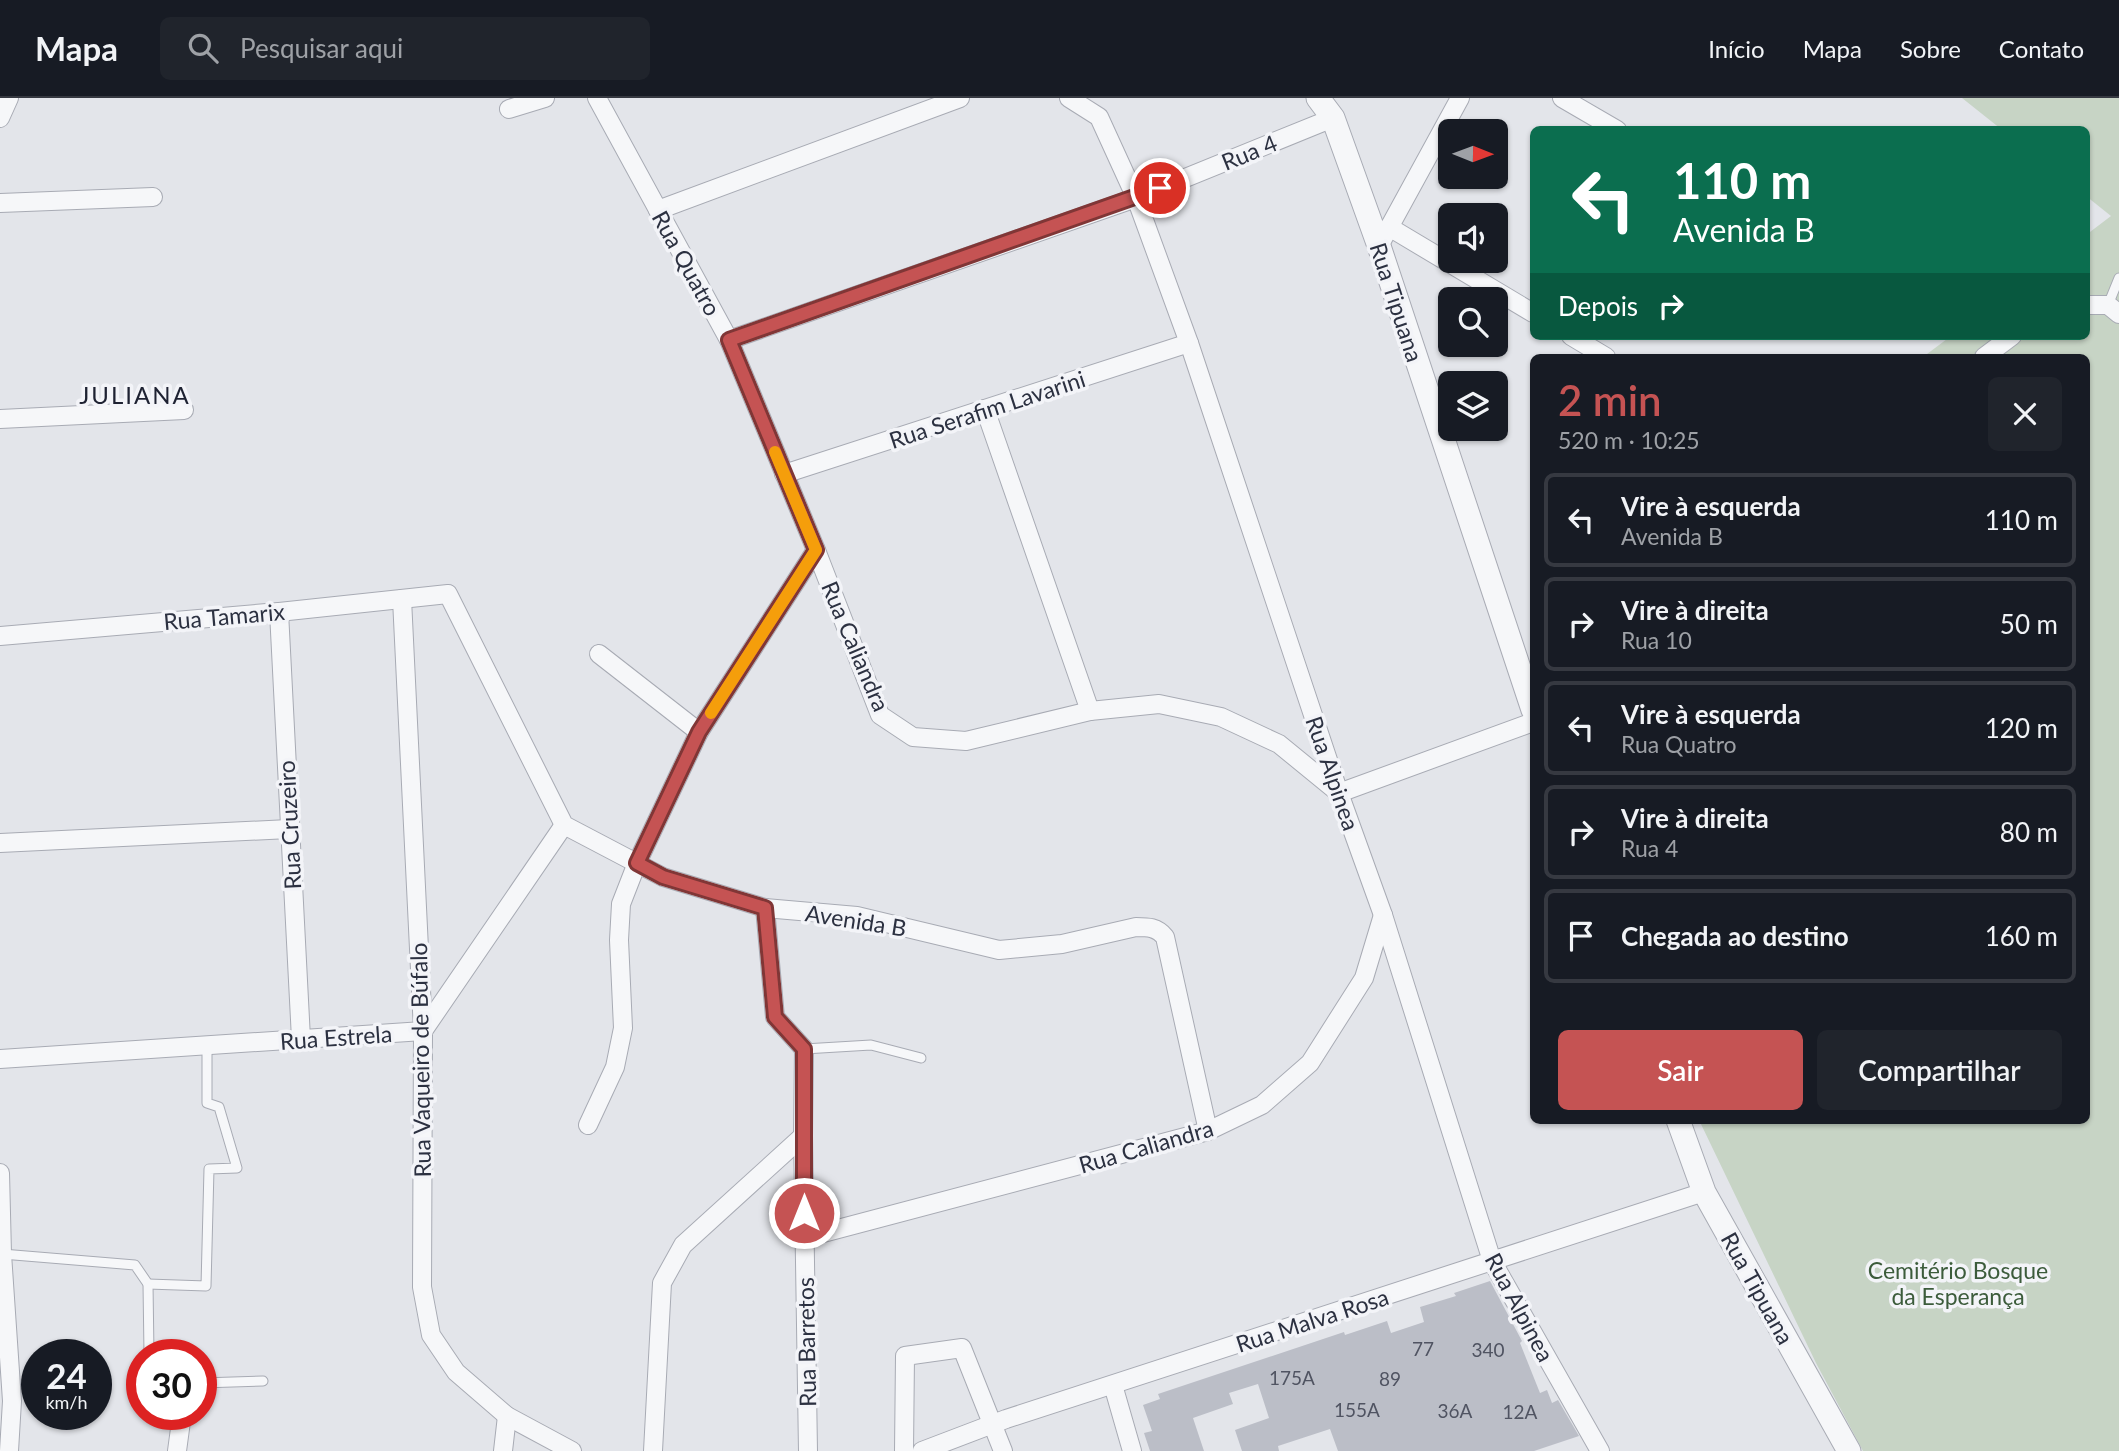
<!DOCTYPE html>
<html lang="pt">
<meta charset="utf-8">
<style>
:root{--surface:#171b24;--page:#20242c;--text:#f1f3f6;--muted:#9ea1a6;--line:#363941;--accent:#c55353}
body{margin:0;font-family:Lato,sans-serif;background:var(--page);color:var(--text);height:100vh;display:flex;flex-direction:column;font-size:26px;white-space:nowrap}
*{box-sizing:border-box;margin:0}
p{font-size:23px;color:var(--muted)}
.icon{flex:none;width:38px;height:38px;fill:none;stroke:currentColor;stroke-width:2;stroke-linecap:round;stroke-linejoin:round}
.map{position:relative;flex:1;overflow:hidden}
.panel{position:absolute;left:1530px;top:256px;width:560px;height:770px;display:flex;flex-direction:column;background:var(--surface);border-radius:10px;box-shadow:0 2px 5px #0004}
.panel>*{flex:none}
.top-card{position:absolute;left:1530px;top:28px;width:560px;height:214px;border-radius:10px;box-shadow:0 2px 5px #0004;background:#0b6e4f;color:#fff;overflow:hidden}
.needle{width:46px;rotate:91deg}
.controls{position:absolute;left:1438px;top:21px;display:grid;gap:14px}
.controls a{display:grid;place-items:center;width:70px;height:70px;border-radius:10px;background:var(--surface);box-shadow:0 2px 5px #0004;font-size:35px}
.speed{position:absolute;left:21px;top:1241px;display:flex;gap:14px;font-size:35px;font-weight:700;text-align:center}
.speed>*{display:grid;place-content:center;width:91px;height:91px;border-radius:50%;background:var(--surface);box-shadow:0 2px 5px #0004;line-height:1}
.speed small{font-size:18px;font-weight:400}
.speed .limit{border:10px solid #d22;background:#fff;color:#111}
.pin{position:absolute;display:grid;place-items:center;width:60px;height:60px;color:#fff;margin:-30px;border:4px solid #fff;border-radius:50%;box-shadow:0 2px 7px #0007}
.me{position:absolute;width:77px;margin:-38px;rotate:0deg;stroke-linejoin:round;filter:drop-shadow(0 0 5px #0008)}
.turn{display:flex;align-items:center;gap:24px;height:147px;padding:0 28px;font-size:32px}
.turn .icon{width:91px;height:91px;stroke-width:2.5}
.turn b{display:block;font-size:49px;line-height:60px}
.then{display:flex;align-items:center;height:66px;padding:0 28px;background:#0003;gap:14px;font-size:26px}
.round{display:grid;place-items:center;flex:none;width:74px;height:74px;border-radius:10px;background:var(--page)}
.overview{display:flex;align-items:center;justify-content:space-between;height:119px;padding:0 28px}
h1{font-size:42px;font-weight:600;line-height:52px;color:var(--accent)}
.primary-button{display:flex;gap:14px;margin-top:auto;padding:14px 28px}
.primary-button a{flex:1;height:80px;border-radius:10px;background:var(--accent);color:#fff;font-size:28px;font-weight:600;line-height:80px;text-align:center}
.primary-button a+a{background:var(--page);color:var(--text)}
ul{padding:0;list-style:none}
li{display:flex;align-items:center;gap:21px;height:94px;margin:0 14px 10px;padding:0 14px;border:4px solid var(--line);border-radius:10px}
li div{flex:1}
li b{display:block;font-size:26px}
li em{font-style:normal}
header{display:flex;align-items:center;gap:42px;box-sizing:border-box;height:98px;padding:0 35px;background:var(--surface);border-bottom:2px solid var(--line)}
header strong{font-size:33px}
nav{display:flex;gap:38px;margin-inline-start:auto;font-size:24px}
.search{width:490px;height:63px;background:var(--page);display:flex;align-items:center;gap:18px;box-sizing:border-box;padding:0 24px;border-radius:10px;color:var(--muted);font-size:26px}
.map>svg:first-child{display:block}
</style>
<header>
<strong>Mapa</strong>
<div class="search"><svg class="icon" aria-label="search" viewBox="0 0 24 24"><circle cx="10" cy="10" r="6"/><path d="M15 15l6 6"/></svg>Pesquisar aqui</div>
<nav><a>Início</a><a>Mapa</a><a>Sobre</a><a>Contato</a></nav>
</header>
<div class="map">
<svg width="2119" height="1353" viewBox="0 0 2119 1353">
<rect width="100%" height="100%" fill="#e3e5ea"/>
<polygon fill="#c7d4c5" points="1962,0 2119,0 2119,1353 1863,1353 1816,1265 1699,1022 2086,1022 2086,259 1923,259 1951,238 2086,238 2086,137 2111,118 2086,98 2086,32 2001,31"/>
<polygon fill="#bbbec7" points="1490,1183 1522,1243 1520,1245 1540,1295 1547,1292 1552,1305 1558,1302 1579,1338 1534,1353 1338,1353 1330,1331 1278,1348 1279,1353 1242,1353 1235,1332 1269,1320 1258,1286 1229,1295 1233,1306 1193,1320 1204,1353 1150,1353 1144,1335 1152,1333 1143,1307 1160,1301 1158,1296 1344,1234 1345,1237 1387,1223 1391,1235 1424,1224 1420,1209 1456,1198 1454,1195"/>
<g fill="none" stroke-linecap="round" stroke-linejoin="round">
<defs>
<g id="service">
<polyline points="2108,207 2119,180"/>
<polyline points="804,951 871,947 921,960"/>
<polyline points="2,1156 135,1167 148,1186 149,1256"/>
<polyline points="148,1186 206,1188 209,1071 237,1070 219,1009 207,1005 207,948"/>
<polyline points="201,1285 263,1283"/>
</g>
<g id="minor">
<polyline points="597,0 729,242 816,452 880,617 913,639 966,643 1090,613 1159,606 1221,619 1279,646 1339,695 1533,624"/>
<polyline points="1069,0 1099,19 1136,100 1189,245 1339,695 1383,817 1492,1163 1600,1353"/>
<polyline points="1562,0 1617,32"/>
<polyline points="509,11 545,0"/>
<polyline points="0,20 9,0"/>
<polyline points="0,105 153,99"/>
<polyline points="658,112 960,0"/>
<polyline points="1389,129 1533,215"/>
<polyline points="1379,148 1460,0"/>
<polyline points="2086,207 2108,207 2119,216"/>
<polyline points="1571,238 1606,259"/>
<polyline points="729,242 1136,100 1333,20"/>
<polyline points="1984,259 2012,238"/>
<polyline points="985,311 1090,613"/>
<polyline points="0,321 184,312"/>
<polyline points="784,376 1189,245"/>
<polyline points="402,501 423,933 422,1189 431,1237 456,1274 507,1318 572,1353"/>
<polyline points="279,514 301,941"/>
<path d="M0,538L279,514L448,496L564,727L663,779L765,810L857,818L999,852L1062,846L1136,829C1148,829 1157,829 1165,839L1208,1033"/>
<polyline points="599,556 699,634"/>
<polyline points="0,745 289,731"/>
<polyline points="765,810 775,919 804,951 803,1038 808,1353"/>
<polyline points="0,961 423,933 564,727"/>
<polyline points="588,1027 615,969 623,930 619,842 621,806 637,765 699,634 816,452"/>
<polyline points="0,1075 2,1156 12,1303 9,1353"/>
<polyline points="804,1140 1208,1033 1262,1007 1310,965 1364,880 1383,817"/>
<polyline points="1113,1287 1132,1353"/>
<polyline points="177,1353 182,1316"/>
<polyline points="503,1353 507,1318"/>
<polyline points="653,1353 662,1185 683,1147 803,1038"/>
<polyline points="904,1353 905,1258 962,1250 1003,1353"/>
<polyline points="922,1353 1006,1321 1704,1094"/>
</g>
<g id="tertiary">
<polyline points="1318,0 1333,20 1379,148 1533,612"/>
<polyline points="1678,1022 1704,1094 1849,1353"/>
</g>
</defs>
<use href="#service" stroke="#a8abb4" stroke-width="11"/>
<use href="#minor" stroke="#a8abb4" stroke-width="20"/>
<use href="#tertiary" stroke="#a8abb4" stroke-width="25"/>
<use href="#service" stroke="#f6f7f9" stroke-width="9"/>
<use href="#minor" stroke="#f6f7f9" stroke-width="18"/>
<use href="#tertiary" stroke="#f6f7f9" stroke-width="23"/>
</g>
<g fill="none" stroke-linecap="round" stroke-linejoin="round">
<defs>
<polyline id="route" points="804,1115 804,951 775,919 765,810 663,779 637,765 699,634 816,452 729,242 1160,90"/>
</defs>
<use href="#route" stroke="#803636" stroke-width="18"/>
<use href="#route" stroke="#c55353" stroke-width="12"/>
<polyline stroke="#f59e0b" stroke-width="12" points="711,615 816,452 775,354"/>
</g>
<g text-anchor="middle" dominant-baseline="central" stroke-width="7" stroke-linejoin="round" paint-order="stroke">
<g font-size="19" fill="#505462">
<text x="1423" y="1250">77</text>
<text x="1488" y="1251">340</text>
<text x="1292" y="1279">175A</text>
<text x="1390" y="1280">89</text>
<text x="1357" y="1311">155A</text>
<text x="1455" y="1312">36A</text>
<text x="1520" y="1313">12A</text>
</g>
<g font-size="23" fill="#2c3141" stroke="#f3f4f8">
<text transform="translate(1249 54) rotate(-22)">Rua 4</text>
<text transform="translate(687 165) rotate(61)">Rua Quatro</text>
<text transform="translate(1397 204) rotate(72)">Rua Tipuana</text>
<text transform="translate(987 311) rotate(-18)">Rua Serafim Lavarini</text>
<text transform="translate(224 518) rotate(-5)">Rua Tamarix</text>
<text transform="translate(856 548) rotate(67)">Rua Caliandra</text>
<text transform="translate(1333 675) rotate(71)">Rua Alpinea</text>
<text transform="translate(289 727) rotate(-93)">Rua Cruzeiro</text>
<text transform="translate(856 822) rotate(9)">Avenida B</text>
<text transform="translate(336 939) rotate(-4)">Rua Estrela</text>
<text transform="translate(420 962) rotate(-91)">Rua Vaqueiro de Búfalo</text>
<text transform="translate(1146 1048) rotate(-16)">Rua Caliandra</text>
<text transform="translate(1758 1190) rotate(61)">Rua Tipuana</text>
<text transform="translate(1520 1209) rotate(62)">Rua Alpinea</text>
<text transform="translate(1312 1222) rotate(-18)">Rua Malva Rosa</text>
<text transform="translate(806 1244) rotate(-91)">Rua Barretos</text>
</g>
<g font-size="23" fill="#3c5c3b" stroke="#f3f4f8">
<text x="1958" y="1172">Cemitério Bosque<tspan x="1958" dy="26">da Esperança</tspan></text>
</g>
<g font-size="24" letter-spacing="2" fill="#1e2232" stroke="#f3f4f8">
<text x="135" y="296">JULIANA</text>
</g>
</g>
</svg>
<div class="controls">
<a><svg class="needle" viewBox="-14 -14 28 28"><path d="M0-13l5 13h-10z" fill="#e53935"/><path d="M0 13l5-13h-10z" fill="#9ea1a6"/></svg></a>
<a><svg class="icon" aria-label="sound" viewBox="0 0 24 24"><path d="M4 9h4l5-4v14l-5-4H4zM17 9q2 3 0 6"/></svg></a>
<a><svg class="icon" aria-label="search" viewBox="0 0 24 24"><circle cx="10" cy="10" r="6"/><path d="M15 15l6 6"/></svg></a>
<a><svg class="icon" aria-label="layers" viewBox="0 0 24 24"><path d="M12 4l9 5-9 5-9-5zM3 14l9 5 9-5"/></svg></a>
</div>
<div class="speed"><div>24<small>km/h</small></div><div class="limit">30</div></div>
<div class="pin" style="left:1160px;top:90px;background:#d93025"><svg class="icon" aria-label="arrive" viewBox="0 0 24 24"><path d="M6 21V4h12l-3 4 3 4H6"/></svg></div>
<svg class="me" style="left:804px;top:1115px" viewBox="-20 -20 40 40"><circle r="17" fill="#c55353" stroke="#fff" stroke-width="3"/><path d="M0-11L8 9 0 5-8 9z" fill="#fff"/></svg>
<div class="top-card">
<div class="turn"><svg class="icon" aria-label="left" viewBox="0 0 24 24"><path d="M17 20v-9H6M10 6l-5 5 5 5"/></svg><div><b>110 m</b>Avenida B</div></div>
<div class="then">Depois<svg class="icon" aria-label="right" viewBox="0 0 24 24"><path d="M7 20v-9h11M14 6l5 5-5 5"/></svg></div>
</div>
<section class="panel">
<div class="overview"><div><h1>2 min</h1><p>520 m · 10:25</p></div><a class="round"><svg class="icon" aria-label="close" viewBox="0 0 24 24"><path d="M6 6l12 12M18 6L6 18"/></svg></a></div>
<ul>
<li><svg class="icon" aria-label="left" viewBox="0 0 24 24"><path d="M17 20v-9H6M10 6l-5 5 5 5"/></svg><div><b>Vire à esquerda</b><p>Avenida B</p></div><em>110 m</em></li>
<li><svg class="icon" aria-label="right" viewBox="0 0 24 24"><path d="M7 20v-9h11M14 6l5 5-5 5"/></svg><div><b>Vire à direita</b><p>Rua 10</p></div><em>50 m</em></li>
<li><svg class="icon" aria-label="left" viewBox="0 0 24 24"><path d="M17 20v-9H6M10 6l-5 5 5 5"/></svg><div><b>Vire à esquerda</b><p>Rua Quatro</p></div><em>120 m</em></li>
<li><svg class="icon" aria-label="right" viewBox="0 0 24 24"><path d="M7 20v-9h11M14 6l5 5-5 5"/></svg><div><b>Vire à direita</b><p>Rua 4</p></div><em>80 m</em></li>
<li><svg class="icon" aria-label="arrive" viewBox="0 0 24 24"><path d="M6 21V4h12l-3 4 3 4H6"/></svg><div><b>Chegada ao destino</b></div><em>160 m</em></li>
</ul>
<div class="primary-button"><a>Sair</a><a>Compartilhar</a></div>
</section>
</div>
